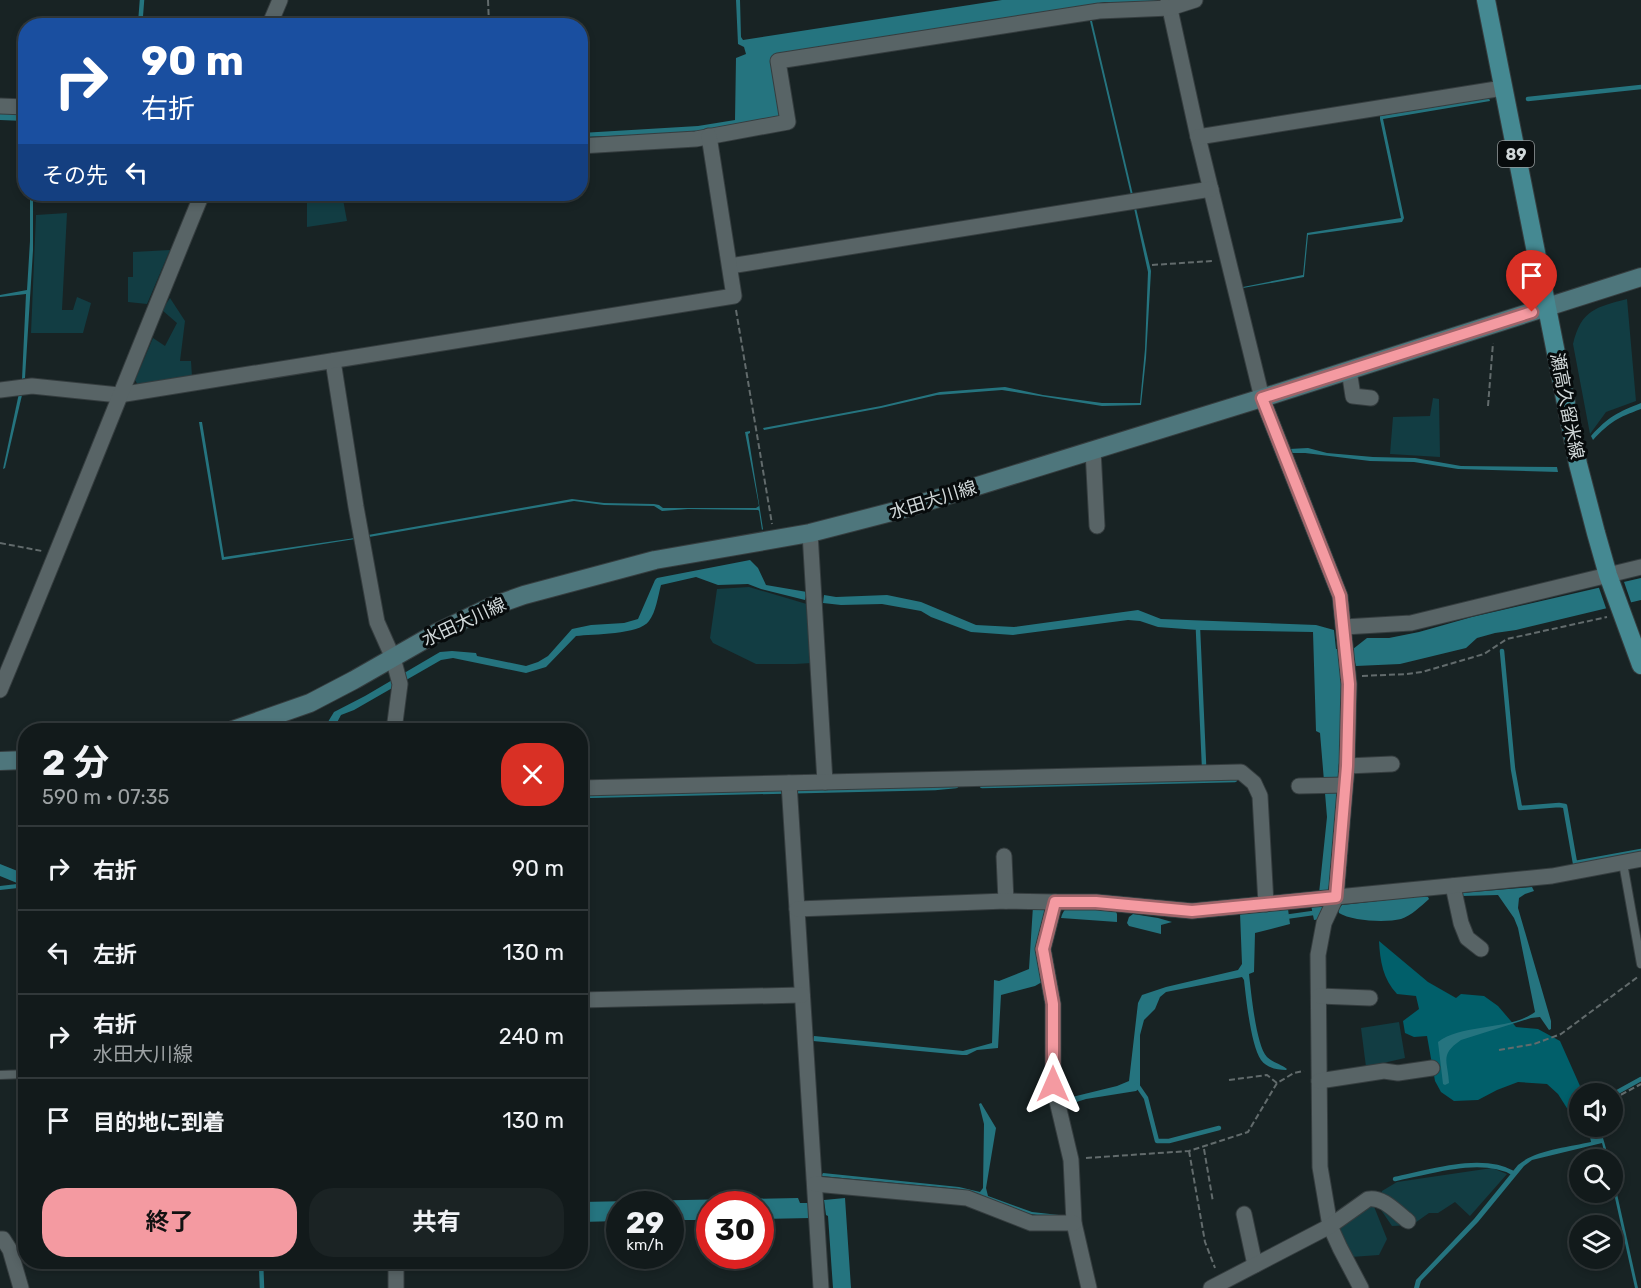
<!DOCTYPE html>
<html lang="ja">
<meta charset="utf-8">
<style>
:root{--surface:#121a1b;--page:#1b2324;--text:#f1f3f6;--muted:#9ca1a3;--line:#31383a;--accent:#f49aa1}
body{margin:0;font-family:Rubik,"Noto Sans JP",sans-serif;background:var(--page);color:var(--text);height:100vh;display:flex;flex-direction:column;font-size:22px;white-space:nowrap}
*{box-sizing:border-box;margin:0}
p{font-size:20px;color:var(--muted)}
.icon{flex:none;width:33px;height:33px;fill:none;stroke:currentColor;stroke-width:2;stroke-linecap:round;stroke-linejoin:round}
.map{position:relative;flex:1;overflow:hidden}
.drawer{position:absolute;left:18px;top:723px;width:570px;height:546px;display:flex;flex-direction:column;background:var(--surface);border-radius:24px;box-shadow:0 3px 9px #0003,0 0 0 2px var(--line)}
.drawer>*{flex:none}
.top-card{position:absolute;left:18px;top:18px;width:570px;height:183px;border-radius:24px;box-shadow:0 3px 9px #0003,0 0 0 2px var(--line);background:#1a4fa0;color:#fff;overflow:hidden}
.tools{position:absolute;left:1569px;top:1083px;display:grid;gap:12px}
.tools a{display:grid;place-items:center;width:54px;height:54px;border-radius:50%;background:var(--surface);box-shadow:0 3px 9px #0003,0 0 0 2px var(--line);font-size:30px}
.speed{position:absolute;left:606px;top:1191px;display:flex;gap:12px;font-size:30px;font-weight:700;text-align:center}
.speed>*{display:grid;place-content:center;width:78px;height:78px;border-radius:50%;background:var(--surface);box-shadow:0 3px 9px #0003,0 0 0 2px var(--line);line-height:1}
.speed small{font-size:15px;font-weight:400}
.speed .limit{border:9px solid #d22;background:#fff;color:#111}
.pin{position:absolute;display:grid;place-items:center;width:51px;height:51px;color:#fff;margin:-62px -26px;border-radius:50% 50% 50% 0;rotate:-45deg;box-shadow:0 0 6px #0007}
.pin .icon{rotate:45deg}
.me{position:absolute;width:66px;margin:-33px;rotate:0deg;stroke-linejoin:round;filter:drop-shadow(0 0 4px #0008)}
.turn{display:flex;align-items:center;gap:21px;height:126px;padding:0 24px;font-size:27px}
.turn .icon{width:78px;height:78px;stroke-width:2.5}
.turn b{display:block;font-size:42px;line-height:51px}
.then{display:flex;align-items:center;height:57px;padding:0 24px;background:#0003;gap:12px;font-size:22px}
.round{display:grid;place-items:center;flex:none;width:63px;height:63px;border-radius:24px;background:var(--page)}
.summary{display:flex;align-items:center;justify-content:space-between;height:102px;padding:0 24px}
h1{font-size:36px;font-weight:700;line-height:45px}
.button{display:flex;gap:12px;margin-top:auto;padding:12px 24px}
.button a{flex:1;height:69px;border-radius:24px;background:var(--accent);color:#111;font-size:24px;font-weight:700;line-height:69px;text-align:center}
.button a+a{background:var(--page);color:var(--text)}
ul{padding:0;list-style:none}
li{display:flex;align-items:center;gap:18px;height:84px;padding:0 24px;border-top:2px solid var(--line)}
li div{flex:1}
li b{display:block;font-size:22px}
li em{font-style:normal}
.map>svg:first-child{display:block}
</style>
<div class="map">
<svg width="1641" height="1288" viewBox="0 0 1641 1288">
<rect width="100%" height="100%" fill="#182324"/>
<g fill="#123d43">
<polygon points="307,194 342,194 347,221 307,227"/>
<polygon points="67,213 62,310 73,310 77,297 91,303 83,333 31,333 36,215"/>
<polygon points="170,250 147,304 128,302 128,277 133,277 133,252"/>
<polygon points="170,298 185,321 180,361 191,361 192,377 138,385 135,380 153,338 165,346 177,323 162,310"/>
<path d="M1627,299L1636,401L1606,412L1590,434L1573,344C1581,310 1596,307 1627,299Z"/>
<polygon points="1433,398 1439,399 1440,457 1390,454 1393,417 1430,416"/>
<polygon points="749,587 810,605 812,663 795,664 756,664 713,643 710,638 717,589"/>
<polygon points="1399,1022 1405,1058 1366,1067 1361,1028"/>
<polygon points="1492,1168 1507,1174 1470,1216 1455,1202 1438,1213 1429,1213 1412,1225 1392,1226 1377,1204 1382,1191 1397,1182"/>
<polygon points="1373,1204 1387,1239 1379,1255 1351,1257 1337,1232 1339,1226"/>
</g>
<path fill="#015f6a" d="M1379,941L1428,982L1456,998L1461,994L1484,996L1498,1006L1516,1027L1538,1029L1560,1041L1580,1086L1601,1082L1609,1088L1610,1093L1580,1094L1579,1123L1577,1124L1558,1094L1547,1084L1518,1082L1497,1090L1478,1100L1454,1101L1441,1092L1435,1081L1427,1036L1414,1037L1405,1033L1403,1021L1419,1009L1416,996L1397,994C1383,979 1380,961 1379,941Z"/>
<g fill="#25747f">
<polygon points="736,0 740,0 741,37 743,40 1002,0 1175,0 1161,3 1105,2 772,57 782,115 777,121 695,133 581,137 581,133 698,126 735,120 736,58 746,54 744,47 738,44"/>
<polygon points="1090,21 1092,21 1133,195 1131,195"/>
<polygon points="1489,98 1490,101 1383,119 1404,218 1402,222 1308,235 1304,277 1243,288 1243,287 1303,275 1307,233 1401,218 1380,119 1380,116"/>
<polygon points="0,113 25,114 25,121 0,120"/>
<polygon points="30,194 33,194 33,250 25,378 22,379 26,294 0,297 0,295 27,290 30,241"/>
<polygon points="1134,208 1136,208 1151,271 1146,358 1141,405 1102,406 1002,390 937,395 881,408 764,430 763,428 881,406 940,392 1005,387 1043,395 1102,403 1140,403 1145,349 1148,272"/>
<polygon points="19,393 22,395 5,468 3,469"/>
<path d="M1641,403V409C1617,418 1611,421 1593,440L1591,436C1608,417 1618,412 1641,403Z"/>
<polygon points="199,422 202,422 224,557 355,538 355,539 222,560"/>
<polygon points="750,431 750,433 748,434 763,529 762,530 759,511 758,510 688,509 662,511 654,506 604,505 574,501 369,537 368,535 572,499 604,503 654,504 659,505 663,508 756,508 759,506 745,432"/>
<polygon points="1308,448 1327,453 1373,457 1415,458 1461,466 1557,467 1558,472 1458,469 1414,462 1370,461 1305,453 1288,453 1289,449"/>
<path d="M750,560L758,568L766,585L807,592L805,600L761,589L748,584L718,585L696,577L661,585C658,596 656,612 649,621C639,635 593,634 576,636L546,667L526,673L453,658L441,660L354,710L341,715L333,730H323L334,712L365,696L440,652L452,651L476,653L477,656L526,666L538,662L548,656L572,629L591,625L624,623L638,619L655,580L657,578Z"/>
<polygon points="1641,578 1641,600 1516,630 1495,633 1477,638 1466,648 1400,664 1356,666 1354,659 1339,664 1343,684 1337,803 1329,885 1321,919 1314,920 1311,905 1318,903 1327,817 1320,733 1316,731 1313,632 1198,630 1158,627 1140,621 1128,620 1013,635 971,632 931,617 921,611 882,604 841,605 823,603 824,595 836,597 887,595 921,602 976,625 1014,627 1138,610 1161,619 1316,625 1334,630 1336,649 1353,649 1367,638 1389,638 1419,632 1472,617"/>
<polygon points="0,864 25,874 25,897 19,897 18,888 0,890 0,886 17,884 17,883 0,876"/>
<path d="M1532,887L1534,891L1525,894L1519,898L1518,908L1551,1021V1029L1549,1030L1540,1017L1531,1018L1461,1040C1439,1055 1448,1061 1449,1083L1445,1085L1443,1084L1438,1042C1463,1023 1509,1031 1535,1012L1518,928L1514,918L1498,895L1462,896L1461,893Z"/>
<path d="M1422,896L1428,897L1429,899C1421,906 1411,916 1401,919C1386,923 1351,921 1339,913L1338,909L1342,905Z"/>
<polygon points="1033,906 1043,906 1047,918 1042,982 1035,986 1001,995 998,1048 977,1050 967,1055 962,1055 813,1041 814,1036 963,1051 992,1043 994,980 999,981 1029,969"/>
<path d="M1072,907L1116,912L1117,914V922L1061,918C1063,911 1065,908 1072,907Z"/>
<path d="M1288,909L1290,924L1255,933L1254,972L1249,974C1251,991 1256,1046 1267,1057C1273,1063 1281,1064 1287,1069L1286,1070C1277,1070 1267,1068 1261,1060C1251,1046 1246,998 1244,980L1242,977L1166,992L1160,997L1155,1009L1144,1020L1140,1035V1088L1136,1091L1086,1099L1070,1104L1064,1111L1065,1100L1068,1098L1117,1086L1129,1081L1138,1003L1142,995L1166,987L1238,970L1242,964L1240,913Z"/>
<polygon points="1133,914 1158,918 1172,922 1161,925 1161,934 1129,926 1127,923 1129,917"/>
<polygon points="981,1103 996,1128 986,1188 988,1196 1032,1212 1059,1215 1058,1218 1030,1214 977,1194 959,1189 821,1176 823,1173 959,1187 980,1192 983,1188 984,1124 979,1104"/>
<path d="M1588,1127C1594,1131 1593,1138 1603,1138L1609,1159H1606L1602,1143L1532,1160L1524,1166L1478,1222L1421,1281L1419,1288H1414L1416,1280L1474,1219L1518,1165C1535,1150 1569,1147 1591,1142Z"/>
<polygon points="1613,1176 1638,1288 1635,1288 1613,1189"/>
<polygon points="798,1198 800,1203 810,1203 811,1218 761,1219 760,1204 710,1204 709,1220 671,1220 670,1204 620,1204 619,1221 581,1222 580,1202"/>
<polygon points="845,1198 851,1288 833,1288 828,1216 826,1215 824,1200"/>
</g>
<polygon fill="#182324" points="1623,579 1632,605 1607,611 1598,585"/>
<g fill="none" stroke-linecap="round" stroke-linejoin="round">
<g stroke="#25747f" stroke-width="4.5">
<polyline points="140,26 142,0"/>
<polyline points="1528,99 1641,87"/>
<polyline points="1198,630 1204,765"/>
<polyline points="1502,651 1513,769 1520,808 1559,805 1565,806 1575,863 1641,851"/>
<polyline points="982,786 1235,780"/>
<polyline points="580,796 935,788 956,786"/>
<polyline points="1285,917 1313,913 1317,910"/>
<polyline points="1137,1085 1146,1098 1157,1141 1169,1141 1219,1128"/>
<polyline points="1612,1095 1641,1079"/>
<path d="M1395,1179C1429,1172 1482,1155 1513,1173"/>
<polyline points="261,1262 262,1288"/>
</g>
<defs>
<g id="lane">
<polyline points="1623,863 1641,964"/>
<polyline points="0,1075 26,1074"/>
</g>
<g id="street">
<polyline points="1168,0 1198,137 1262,398 1340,596 1349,684 1347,766 1336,897 1324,923 1318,955 1320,1167 1330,1226 1340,1248 1361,1288"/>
<polyline points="269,26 280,0"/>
<polyline points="0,106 26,107"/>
<polyline points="1198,137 1503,88"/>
<polyline points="580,146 696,139 788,122 778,61 1099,11 1170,8 1195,0"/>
<polyline points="730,266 1211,189"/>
<polyline points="333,361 356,507 377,622 393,658 400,684 394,730"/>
<polyline points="1349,370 1353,396 1371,398"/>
<polyline points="0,390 32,386 119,395 734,296 709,136"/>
<polyline points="1093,450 1097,526"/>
<polyline points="810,533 825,782"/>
<polyline points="1344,627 1411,623 1641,567"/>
<path d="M0,690C69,525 134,359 202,194"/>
<polyline points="1347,766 1392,764"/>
<polyline points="789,783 821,1288"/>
<polyline points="1299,786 1345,785"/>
<polyline points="580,788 1241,772 1254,783 1260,796 1266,904"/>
<polyline points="1004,856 1006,901"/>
<polyline points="1453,886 1461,923 1467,938 1481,949"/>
<polyline points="1055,902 1043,949 1053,1004 1053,1084 1071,1160 1074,1223 1089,1288"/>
<polyline points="797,909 1006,901 1055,902 1096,902 1192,911 1552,876 1641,859"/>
<polyline points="1319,996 1370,998"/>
<polyline points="580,1000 802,995"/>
<polyline points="1319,1081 1384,1071 1398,1073 1432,1068"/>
<polyline points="815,1184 967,1198 1031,1223 1074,1223"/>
<polyline points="1244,1214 1255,1265"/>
<polyline points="0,1239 3,1239 10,1250 21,1288"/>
<polyline points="396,1262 396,1288"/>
<path d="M1211,1288L1330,1226L1368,1199C1383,1196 1397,1213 1408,1221"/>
</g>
<g id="secondary">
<polyline points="233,730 310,703 354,680 438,632 490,607 524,595 655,560 810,533 903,509 1262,398 1641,277"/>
<polyline points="0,761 26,760"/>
</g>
<polyline id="primary" points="1486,0 1578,464 1596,533 1608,575 1641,665"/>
</defs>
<use href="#lane" stroke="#353d3f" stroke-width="10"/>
<use href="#street" stroke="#353d3f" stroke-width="17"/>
<use href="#secondary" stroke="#353d3f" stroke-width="20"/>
<use href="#primary" stroke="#353d3f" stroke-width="20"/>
<g stroke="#626b6c" stroke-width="2" stroke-dasharray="6 3" stroke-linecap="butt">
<polyline points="488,0 489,24 520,22"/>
<polyline points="1152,265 1212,261"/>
<polyline points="736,310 772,524"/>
<polyline points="1488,406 1493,343"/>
<polyline points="0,543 42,551"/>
<polyline points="1362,676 1407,674 1422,672 1484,654 1507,639 1607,617"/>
<polyline points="1499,1050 1534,1044 1561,1034 1639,976"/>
<polyline points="1229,1080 1267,1075 1277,1083"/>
<polyline points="1613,1099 1641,1084"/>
<polyline points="1204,1149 1213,1202"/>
<polyline points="1189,1151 1205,1242 1215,1268"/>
<polyline points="1086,1158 1189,1151 1248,1132 1277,1083 1294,1073 1304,1071"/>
</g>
<use href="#lane" stroke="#586466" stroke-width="8"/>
<use href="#street" stroke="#586466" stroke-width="15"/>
<use href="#secondary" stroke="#4e767c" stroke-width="18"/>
<use href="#primary" stroke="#458992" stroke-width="18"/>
</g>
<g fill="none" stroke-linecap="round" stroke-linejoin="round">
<defs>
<polyline id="route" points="1053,1084 1053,1004 1043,949 1055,902 1096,902 1192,911 1336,897 1347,766 1349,684 1340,596 1262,398 1532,312"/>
</defs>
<use href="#route" stroke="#9f6469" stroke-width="15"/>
<use href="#route" stroke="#f49aa1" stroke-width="10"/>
</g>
<g text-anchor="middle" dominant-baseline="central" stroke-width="6" stroke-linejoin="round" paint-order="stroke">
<rect fill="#070b0c" stroke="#959b9c" stroke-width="1.5" x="1498" y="141" width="36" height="26" rx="4.5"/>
<g font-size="16" font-weight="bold" fill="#d2d9da">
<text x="1516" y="154">89</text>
</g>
<g font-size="18" fill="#d2d9da" stroke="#070b0c">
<text transform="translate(1567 406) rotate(79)">瀬高久留米線</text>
<text transform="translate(933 500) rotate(-17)">水田大川線</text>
<text transform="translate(464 622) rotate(-25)">水田大川線</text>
</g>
</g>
</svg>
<div class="tools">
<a><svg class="icon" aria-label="sound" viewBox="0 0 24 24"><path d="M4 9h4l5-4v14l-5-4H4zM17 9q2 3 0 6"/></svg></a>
<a><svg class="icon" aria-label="search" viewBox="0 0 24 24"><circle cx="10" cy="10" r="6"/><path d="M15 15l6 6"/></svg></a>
<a><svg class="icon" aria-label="layers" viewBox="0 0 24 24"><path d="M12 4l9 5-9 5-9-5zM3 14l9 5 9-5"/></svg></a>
</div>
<div class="speed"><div>29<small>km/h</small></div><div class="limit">30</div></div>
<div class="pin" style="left:1532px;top:312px;background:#d93025"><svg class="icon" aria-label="arrive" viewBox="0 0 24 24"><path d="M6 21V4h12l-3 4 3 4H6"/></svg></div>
<svg class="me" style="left:1053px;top:1084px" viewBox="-20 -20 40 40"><path d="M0-17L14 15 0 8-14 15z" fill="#f49aa1" stroke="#fff" stroke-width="4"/></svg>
<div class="top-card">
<div class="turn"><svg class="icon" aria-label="right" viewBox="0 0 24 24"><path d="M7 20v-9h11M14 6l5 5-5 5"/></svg><div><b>90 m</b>右折</div></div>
<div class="then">その先<svg class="icon" aria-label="left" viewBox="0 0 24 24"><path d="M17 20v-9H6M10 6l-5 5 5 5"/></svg></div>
</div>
<section class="drawer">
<div class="summary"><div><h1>2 分</h1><p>590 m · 07:35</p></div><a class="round" style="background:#d93025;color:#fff"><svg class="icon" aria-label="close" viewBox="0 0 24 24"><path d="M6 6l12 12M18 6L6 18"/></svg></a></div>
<ul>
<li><svg class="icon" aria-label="right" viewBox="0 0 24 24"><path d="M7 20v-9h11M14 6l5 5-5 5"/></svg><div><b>右折</b></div><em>90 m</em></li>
<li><svg class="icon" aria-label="left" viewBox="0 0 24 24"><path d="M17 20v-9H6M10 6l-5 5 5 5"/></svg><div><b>左折</b></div><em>130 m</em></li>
<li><svg class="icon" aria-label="right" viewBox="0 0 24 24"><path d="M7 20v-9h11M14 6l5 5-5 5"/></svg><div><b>右折</b><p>水田大川線</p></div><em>240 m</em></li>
<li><svg class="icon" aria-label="arrive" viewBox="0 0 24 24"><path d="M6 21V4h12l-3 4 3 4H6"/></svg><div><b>目的地に到着</b></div><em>130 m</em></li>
</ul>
<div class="button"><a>終了</a><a>共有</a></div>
</section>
</div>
